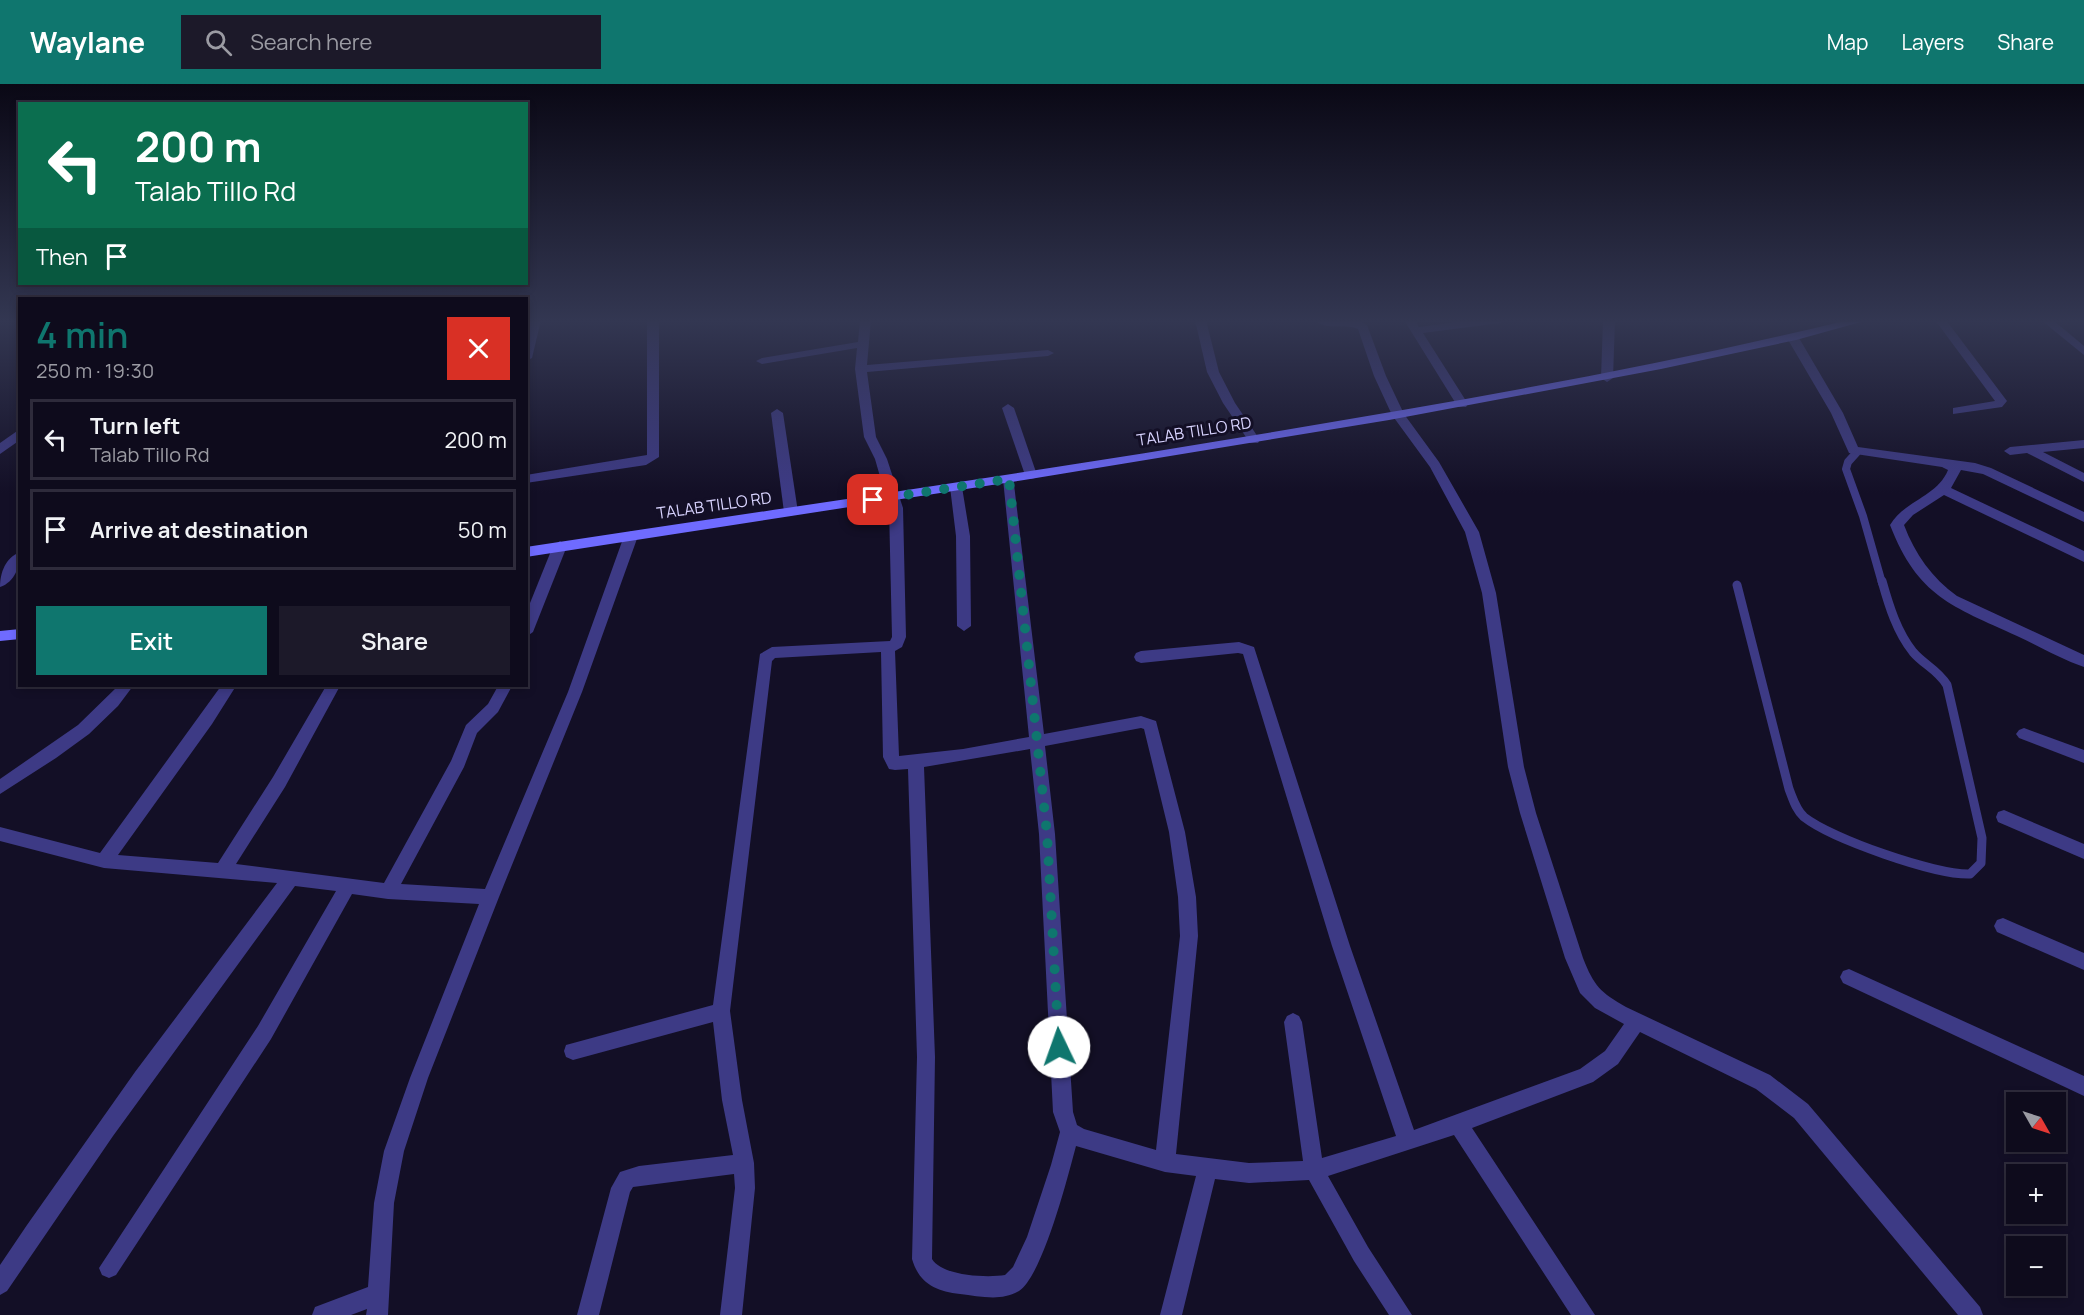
<!DOCTYPE html>
<meta charset="utf-8">
<style>
:root{--surface:#0e0b1c;--page:#1c1929;--text:#f1f3f6;--muted:#9b9ba3;--line:#2e2b3b;--accent:#0f766e}
body{margin:0;font-family:Manrope,sans-serif;background:var(--page);color:var(--text);height:100vh;display:flex;flex-direction:column;font-size:22px;white-space:nowrap}
*{box-sizing:border-box;margin:0}
p{font-size:20px;color:var(--muted)}
.icon{flex:none;width:33px;height:33px;fill:none;stroke:currentColor;stroke-width:2;stroke-linecap:round;stroke-linejoin:round}
.map{position:relative;flex:1;overflow:hidden}
.panel{position:absolute;left:18px;top:213px;width:510px;height:390px;display:flex;flex-direction:column;background:var(--surface);border-radius:0px;box-shadow:0 3px 9px #0003,0 0 0 2px var(--line)}
.panel>*{flex:none}
.guide{position:absolute;left:18px;top:18px;width:510px;height:183px;border-radius:0px;box-shadow:0 3px 9px #0003,0 0 0 2px var(--line);background:#0b6e4f;color:#fff;overflow:hidden}
.needle{width:39px;rotate:129deg}
.buttons{position:absolute;left:2006px;top:1008px;display:grid;gap:12px}
.buttons a{display:grid;place-items:center;width:60px;height:60px;border-radius:0px;background:var(--surface);box-shadow:0 3px 9px #0003,0 0 0 2px var(--line);font-size:30px}
.pin{position:absolute;display:grid;place-items:center;width:51px;height:51px;color:#fff;margin:-26px;border-radius:12px;box-shadow:0 3px 9px #0006}
.me{position:absolute;width:66px;margin:-33px;rotate:357deg;stroke-linejoin:round;filter:drop-shadow(0 0 4px #0008)}
.turn{display:flex;align-items:center;gap:21px;height:126px;padding:0 18px;font-size:27px}
.turn .icon{width:78px;height:78px;stroke-width:2.5}
.turn b{display:block;font-size:42px;line-height:51px}
.then{display:flex;align-items:center;height:57px;padding:0 18px;background:#0003;gap:12px;font-size:22px}
.round{display:grid;place-items:center;flex:none;width:63px;height:63px;border-radius:0px;background:var(--page)}
.summary{display:flex;align-items:center;justify-content:space-between;height:102px;padding:0 18px}
h1{font-size:36px;font-weight:600;line-height:45px;color:var(--accent)}
.cta{display:flex;gap:12px;margin-top:auto;padding:12px 18px}
.cta a{flex:1;height:69px;border-radius:0px;background:var(--accent);color:#fff;font-size:24px;font-weight:600;line-height:69px;text-align:center}
.cta a+a{background:var(--page);color:var(--text)}
ul{padding:0;list-style:none}
li{display:flex;align-items:center;gap:18px;height:81px;margin:0 12px 9px;padding:0 6px;border:3px solid var(--line);border-radius:0px}
li div{flex:1}
li b{display:block;font-size:22px}
li em{font-style:normal}
header{display:flex;align-items:center;gap:36px;box-sizing:border-box;height:84px;padding:0 30px;background:var(--accent);color:#fff}
header strong{font-size:28px}
nav{display:flex;gap:33px;margin-inline-start:auto;font-size:21px}
.search{width:420px;height:54px;background:var(--page);display:flex;align-items:center;gap:15px;box-sizing:border-box;padding:0 21px;border-radius:0px;color:var(--muted);font-size:22px}
.map>svg:first-child{display:block}
</style>
<header>
<strong>Waylane</strong>
<div class="search"><svg class="icon" aria-label="search" viewBox="0 0 24 24"><circle cx="10" cy="10" r="6"/><path d="M15 15l6 6"/></svg>Search here</div>
<nav><a>Map</a><a>Layers</a><a>Share</a></nav>
</header>
<div class="map">
<svg width="2084" height="1231" viewBox="0 0 2084 1231">
<rect width="100%" height="100%" fill="#130f26"/>
<g fill="none" stroke-linecap="round" stroke-linejoin="round">
<polyline stroke="#3d3a85" stroke-width="8" points="1857,368 1848,378 1846,385 1863,432 1882,499"/>
<path stroke="#3d3a85" stroke-width="9" d="M1737,501L1789,705C1793,715 1796,726 1804,733C1832,755 1935,791 1970,790L1981,779L1982,754L1947,601C1937,585 1924,581 1913,568C1897,548 1889,522 1882,497"/>
<g fill="#3d3a85" fill-rule="evenodd">
<polygon points="530,236 541,236 532,274 526,277 526,251"/>
<polygon points="647,236 659,236 659,373 646,381 526,399 526,391 647,371"/>
<path d="M860,236H871L867,281L1048,266L1054,269L1048,272L867,288L876,353L887,375L903,424L906,553L902,563L895,567L899,672L963,665L1029,653L1003,395L1005,392H1013L1044,650L1141,632L1156,637L1185,748L1196,813L1198,852L1176,1070L1249,1079L1303,1077L1284,938L1287,932L1293,929L1299,932L1302,938L1322,1074L1396,1052L1332,862L1243,570L1238,569L1141,579L1136,577L1134,573L1136,569L1141,567L1239,558L1254,563L1350,862L1414,1046L1580,985L1605,967L1624,940L1595,924L1580,909L1565,874L1520,729L1508,683L1482,509L1465,448L1430,383L1392,331L1374,292L1358,245C1345,239 1328,246 1317,238L1358,236L1367,241L1386,292L1404,330L1439,378L1479,448L1496,509L1524,683L1536,729L1583,874C1594,902 1600,908 1626,923L1770,991L1808,1020L1980,1223L1983,1231H1958L1794,1034L1756,1005L1640,948L1618,980L1593,998L1472,1044L1595,1231H1571L1454,1051L1328,1092L1368,1163L1412,1231H1389L1354,1177L1309,1096L1249,1099L1215,1095L1182,1231H1160L1196,1092L1165,1088L1076,1062C1068,1092 1043,1191 1019,1207C1001,1218 979,1212 960,1210C935,1207 919,1199 912,1175L917,973L908,685L895,686L889,685L883,673L881,568L775,574L772,577L730,927L742,1016L754,1079L755,1104L742,1231H720L735,1104L734,1090L633,1103L630,1108L599,1231H577L611,1104L620,1088L639,1082L733,1071L722,1016L713,938L573,976L566,973L564,967L566,961L713,921L760,570L772,563L890,557L892,553L889,424L875,375L864,353L855,285L857,264L762,280L756,277L762,274L858,258ZM1141,644L1144,645L1169,748L1178,813L1180,852L1156,1066L1084,1045L1077,1041L1073,1028L1055,750L1045,662ZM1030,665L1039,750L1053,1028L1060,1048L1051,1081L1027,1153L1013,1183L1005,1191C987,1194 942,1192 932,1175L935,973L924,683Z"/>
<polygon points="1195,236 1206,236 1219,288 1235,319 1260,356 1258,359 1250,359 1223,319 1207,288"/>
<polygon points="1404,236 1415,236 1419,243 1472,236 1505,236 1500,239 1423,249 1468,320 1466,323 1458,323"/>
<polygon points="1603,236 1615,236 1613,294 1607,298 1601,294"/>
<polygon points="1935,236 1946,236 2007,317 2002,323 1953,330 1953,324 1995,317"/>
<polygon points="2041,236 2053,236 2084,262 2084,271"/>
<path d="M1793,251L1799,254L1843,329L1858,363L1975,379L1991,384L2084,428V438L1983,390L1961,386L1951,404L2084,467V478L1944,411L1913,431L1904,441C1915,470 1932,494 1957,512L2084,571V583C2061,575 2039,562 2017,552C1952,522 1918,513 1890,441C1905,416 1937,413 1948,386L1942,383L1849,369L1831,329L1787,254Z"/>
<polygon points="1008,320 1014,324 1037,391 1035,394 1031,395 1025,391 1002,324"/>
<polygon points="777,325 783,329 798,428 791,432 784,428 771,329"/>
<polygon points="20,345 20,356 0,370 0,359"/>
<polygon points="2084,356 2084,364 2043,368 2084,389 2084,398 2027,369 2010,371 2004,367 2010,363"/>
<polygon points="956,399 962,403 970,452 971,542 964,547 957,542 956,452 950,403"/>
<polygon points="631,447 638,452 582,608 499,813 428,994 404,1067 394,1119 388,1231 366,1231 367,1225 351,1231 312,1231 315,1223 368,1203 374,1119 384,1067 410,994 479,820 388,815 352,810 271,955 116,1191 109,1194 102,1191 99,1184 258,942 336,807 295,802 113,1052 7,1207 0,1211 0,1181 27,1141 135,988 277,799 104,784 0,757 0,743 100,769 221,602 236,602 212,640 118,771 218,779 273,693 326,602 340,602 285,703 236,780 384,799 451,677 466,641 488,620 498,602 512,602 498,628 477,649 464,683 401,800 485,805 568,608 624,452"/>
<polygon points="560,457 567,462 533,548 526,553 526,529 553,462"/>
<path d="M20,468C20,482 15,498 0,503C0,489 5,474 20,468Z"/>
<polygon points="118,602 133,602 118,622 89,650 56,674 0,710 0,695 78,641"/>
<polygon points="2024,644 2084,666 2084,679 2019,654 2016,650 2019,646"/>
<polygon points="2004,726 2084,760 2084,775 1998,738 1996,733 1998,728"/>
<polygon points="2003,834 2084,869 2084,886 1997,848 1994,842 1997,836"/>
<polygon points="1849,885 2084,992 2084,1012 1843,899 1840,893 1843,887"/>
</g>
<g fill="#6f6bff" fill-rule="evenodd">
<path d="M1848,236H1868L1796,256L1661,285L1389,336L1024,396L526,473V463C777,425 1029,389 1279,347C1470,315 1660,282 1848,236Z"/>
<polygon points="20,545 20,555 0,557 0,547"/>
</g>
</g>
<linearGradient id="sky" x2="0" y2="1"><stop stop-color="#0a0815"/><stop offset="0.58" stop-color="#333752"/><stop offset="1" stop-color="#333752" stop-opacity="0"/></linearGradient>
<rect width="2084" height="409" fill="url(#sky)"/>
<g fill="none" stroke-linecap="round" stroke-linejoin="round">
<polyline stroke="#0f766e" stroke-width="10" stroke-dasharray="0 18" points="873,416 1009,395 1047,750 1059,963"/>
</g>
<g text-anchor="middle" dominant-baseline="central" stroke-width="6" stroke-linejoin="round" paint-order="stroke">
<g font-size="16" fill="#d9d4ff" stroke="#130f26">
<text transform="translate(1194 347) rotate(-9)">TALAB TILLO RD</text>
<text transform="translate(714 421) rotate(-8)">TALAB TILLO RD</text>
</g>
</g>
</svg>
<div class="buttons">
<a><svg class="needle" viewBox="-14 -14 28 28"><path d="M0-13l5 13h-10z" fill="#e53935"/><path d="M0 13l5-13h-10z" fill="#9b9ba3"/></svg></a>
<a>+</a>
<a>−</a>
</div>
<div class="pin" style="left:873px;top:416px;background:#d93025"><svg class="icon" aria-label="arrive" viewBox="0 0 24 24"><path d="M6 21V4h12l-3 4 3 4H6"/></svg></div>
<svg class="me" style="left:1059px;top:963px" viewBox="-20 -20 40 40"><circle r="19" fill="#fff"/><path d="M0-13L10 11 0 6-10 11z" fill="#0f766e"/></svg>
<div class="guide">
<div class="turn"><svg class="icon" aria-label="left" viewBox="0 0 24 24"><path d="M17 20v-9H6M10 6l-5 5 5 5"/></svg><div><b>200 m</b>Talab Tillo Rd</div></div>
<div class="then">Then<svg class="icon" aria-label="arrive" viewBox="0 0 24 24"><path d="M6 21V4h12l-3 4 3 4H6"/></svg></div>
</div>
<section class="panel">
<div class="summary"><div><h1>4 min</h1><p>250 m · 19:30</p></div><a class="round" style="background:#d93025;color:#fff"><svg class="icon" aria-label="close" viewBox="0 0 24 24"><path d="M6 6l12 12M18 6L6 18"/></svg></a></div>
<ul>
<li><svg class="icon" aria-label="left" viewBox="0 0 24 24"><path d="M17 20v-9H6M10 6l-5 5 5 5"/></svg><div><b>Turn left</b><p>Talab Tillo Rd</p></div><em>200 m</em></li>
<li><svg class="icon" aria-label="arrive" viewBox="0 0 24 24"><path d="M6 21V4h12l-3 4 3 4H6"/></svg><div><b>Arrive at destination</b></div><em>50 m</em></li>
</ul>
<div class="cta"><a>Exit</a><a>Share</a></div>
</section>
</div>
